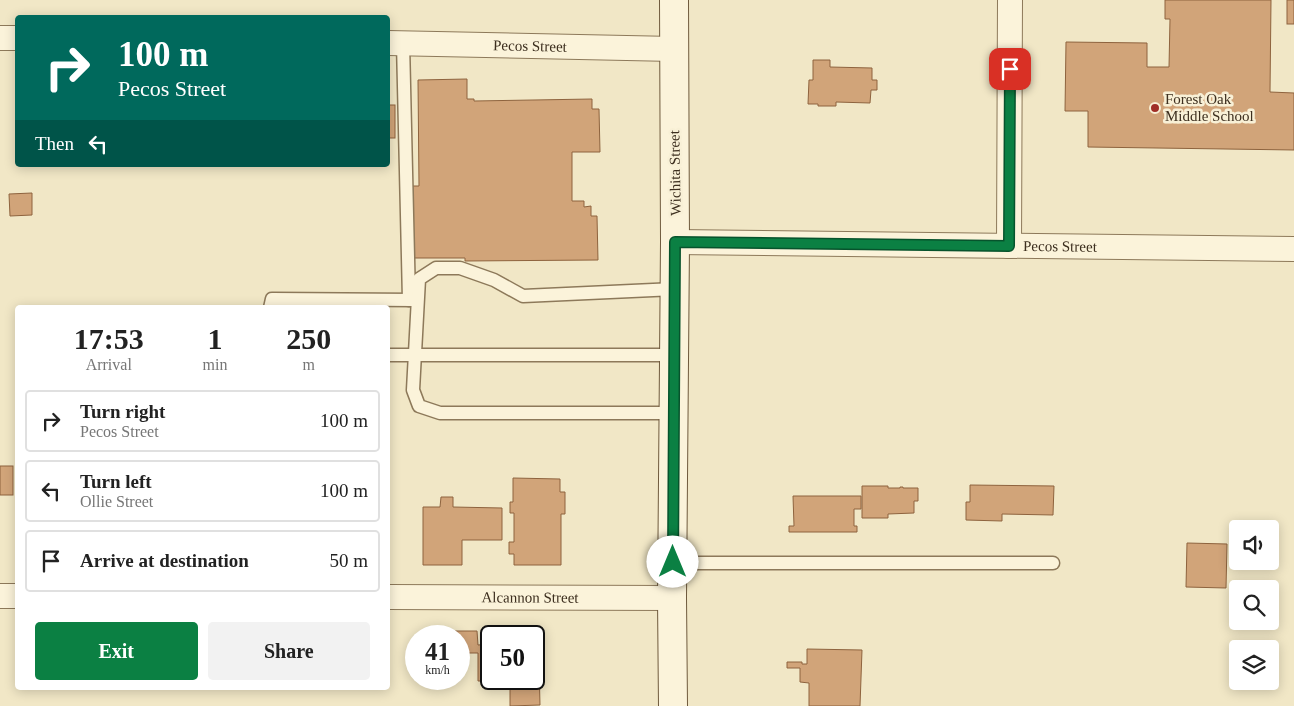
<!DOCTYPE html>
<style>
:root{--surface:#fff;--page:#f2f2f2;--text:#222;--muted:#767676;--line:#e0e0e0;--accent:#0b8043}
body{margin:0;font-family:Georgia,serif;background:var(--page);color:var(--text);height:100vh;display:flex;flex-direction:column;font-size:19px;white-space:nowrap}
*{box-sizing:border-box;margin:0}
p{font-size:16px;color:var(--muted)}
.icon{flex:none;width:28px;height:28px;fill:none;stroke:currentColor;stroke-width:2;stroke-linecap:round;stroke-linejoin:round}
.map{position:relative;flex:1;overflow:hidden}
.drawer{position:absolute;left:15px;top:305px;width:375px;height:385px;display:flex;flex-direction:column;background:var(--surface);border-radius:5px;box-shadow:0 2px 12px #0003}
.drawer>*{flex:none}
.banner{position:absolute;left:15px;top:15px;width:375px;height:152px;border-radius:5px;box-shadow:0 2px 12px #0003;background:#00695c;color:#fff;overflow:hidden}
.tools{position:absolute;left:1229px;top:520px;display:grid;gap:10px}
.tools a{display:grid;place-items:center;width:50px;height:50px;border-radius:5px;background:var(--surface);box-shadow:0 2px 12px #0003;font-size:25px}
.speed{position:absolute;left:405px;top:625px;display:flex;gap:10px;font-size:25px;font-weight:700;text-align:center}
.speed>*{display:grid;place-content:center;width:65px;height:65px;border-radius:50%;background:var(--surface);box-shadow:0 2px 12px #0003;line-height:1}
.speed small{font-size:12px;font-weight:400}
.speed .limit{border:2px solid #111;border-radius:8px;background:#fff;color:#111}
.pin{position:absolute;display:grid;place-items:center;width:42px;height:42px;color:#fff;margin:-21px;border-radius:10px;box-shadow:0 2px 8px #0006}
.me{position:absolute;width:55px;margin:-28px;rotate:0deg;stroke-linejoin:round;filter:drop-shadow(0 0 4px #0008)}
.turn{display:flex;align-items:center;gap:18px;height:105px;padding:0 20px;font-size:22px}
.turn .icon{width:65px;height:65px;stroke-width:2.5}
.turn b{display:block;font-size:35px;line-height:42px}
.then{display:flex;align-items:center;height:48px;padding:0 20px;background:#0003;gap:10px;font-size:19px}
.eta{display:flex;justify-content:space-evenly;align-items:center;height:85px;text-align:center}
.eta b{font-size:30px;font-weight:700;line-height:35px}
.button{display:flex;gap:10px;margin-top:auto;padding:10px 20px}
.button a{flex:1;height:58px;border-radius:5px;background:var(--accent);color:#fff;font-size:20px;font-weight:700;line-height:58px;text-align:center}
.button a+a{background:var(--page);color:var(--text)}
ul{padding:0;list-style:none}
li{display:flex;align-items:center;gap:15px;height:62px;margin:0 10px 8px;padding:0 10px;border:2px solid var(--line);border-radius:5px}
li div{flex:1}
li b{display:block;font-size:19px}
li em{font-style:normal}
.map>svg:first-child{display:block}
</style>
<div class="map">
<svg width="1294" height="706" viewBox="0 0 1294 706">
<rect width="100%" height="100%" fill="#f1e7c6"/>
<g fill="#d1a479" stroke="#8e633e">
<polygon points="1165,0 1271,0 1270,92 1294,93 1294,150 1088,147 1088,111 1065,111 1066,42 1147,43 1147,67 1169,67 1170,19 1165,19"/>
<rect x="1287" y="0" width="7" height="24"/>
<polygon points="813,60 830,60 830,67 872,68 872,80 877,80 877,90 871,90 870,103 836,102 836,106 818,106 818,104 808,104 809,80 813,80"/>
<polygon points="467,79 467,99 474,99 474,101 592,99 592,109 599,109 600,152 572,152 572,201 584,201 584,207 591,206 591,216 597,216 598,260 465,261 465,258 412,258 411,186 419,186 418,80"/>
<rect x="388" y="105" width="7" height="33"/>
<polygon points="32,193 32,215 10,216 9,194"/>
<rect x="0" y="466" width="13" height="29"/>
<polygon points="513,478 560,479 560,492 565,492 565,514 561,514 561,565 514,565 514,554 509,554 509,542 514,542 514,513 510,513 510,502 513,502"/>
<polygon points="970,485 1054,486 1053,515 1002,514 1002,521 966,520 966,502 970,502"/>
<polygon points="862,486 888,486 888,488 900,488 900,487 903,487 903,488 918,488 918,501 914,501 914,513 888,514 888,518 862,518"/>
<polygon points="793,496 861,496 861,509 854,509 854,526 857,526 857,532 789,532 789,526 794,526"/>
<polygon points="441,497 453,497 453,507 502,508 502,540 462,540 462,565 423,565 423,507 440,507"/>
<polygon points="1187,543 1227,544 1226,588 1186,587"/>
<polygon points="455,631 477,631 478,645 491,644 491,679 534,679 534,636 521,636 538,636 539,658 536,658 536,665 539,665 540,705 510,706 510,681 478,681 478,653 459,653 459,636 455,636"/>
<polygon points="807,649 862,650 860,706 809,706 809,683 800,682 800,668 787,668 787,662 802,662 802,664 807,664"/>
</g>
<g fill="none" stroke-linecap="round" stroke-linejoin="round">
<defs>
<g id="service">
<polyline points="403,43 409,300"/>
<polyline points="270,308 272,299 416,300"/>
<polyline points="388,355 675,355"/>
<polyline points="674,413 440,413 419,406 413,390 419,279 436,268 460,268 494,280 523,296 675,289"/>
<polyline points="673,563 1053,563"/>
</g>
<g id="minor">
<polyline points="0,38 18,38"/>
<path id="s1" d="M388,43L674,49"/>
<path id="s2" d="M675,242L1294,249"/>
<polyline points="1009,246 1010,0"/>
<polyline points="0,596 18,596"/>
<path id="s3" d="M388,597L672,598"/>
</g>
<polyline id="secondary" points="673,706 672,598 675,242 674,0"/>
</defs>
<use href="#service" stroke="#8d795a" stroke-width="15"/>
<use href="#minor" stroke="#8d795a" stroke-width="26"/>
<use href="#secondary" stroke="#6f5a3d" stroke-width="30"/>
<use href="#service" stroke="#fbf3da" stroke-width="12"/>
<use href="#minor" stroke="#fbf3da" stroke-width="24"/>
<use href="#secondary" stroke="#fbf3da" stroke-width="28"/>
</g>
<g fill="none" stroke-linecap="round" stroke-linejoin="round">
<defs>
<polyline id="route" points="673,562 675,242 1009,246 1010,69"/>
</defs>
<use href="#route" stroke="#07532c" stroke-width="12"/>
<use href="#route" stroke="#0b8043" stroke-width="9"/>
</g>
<circle fill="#a02e26" stroke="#f8f0d6" stroke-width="2" cx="1155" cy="108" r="5"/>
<g text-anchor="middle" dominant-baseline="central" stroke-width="5" stroke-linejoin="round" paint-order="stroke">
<g font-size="15" fill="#3d2f1f" stroke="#f8f0d6">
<text stroke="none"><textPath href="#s1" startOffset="142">Pecos Street</textPath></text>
<text transform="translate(675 173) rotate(-91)">Wichita Street</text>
<text stroke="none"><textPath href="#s2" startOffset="385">Pecos Street</textPath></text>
<text stroke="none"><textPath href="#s3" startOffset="142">Alcannon Street</textPath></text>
</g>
<g font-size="15" fill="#3d2f1f" stroke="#f8f0d6" text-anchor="start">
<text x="1165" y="99">Forest Oak<tspan x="1165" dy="17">Middle School</tspan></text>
</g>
</g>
</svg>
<div class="tools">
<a><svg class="icon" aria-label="sound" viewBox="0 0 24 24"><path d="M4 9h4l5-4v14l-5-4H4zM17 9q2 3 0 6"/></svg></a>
<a><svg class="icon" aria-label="search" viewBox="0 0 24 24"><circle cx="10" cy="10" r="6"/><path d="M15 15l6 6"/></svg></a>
<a><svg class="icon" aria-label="layers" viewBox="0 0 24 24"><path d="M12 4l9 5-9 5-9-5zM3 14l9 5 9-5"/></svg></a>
</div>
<div class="speed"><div>41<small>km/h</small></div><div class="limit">50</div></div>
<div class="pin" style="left:1010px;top:69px;background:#d93025"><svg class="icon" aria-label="arrive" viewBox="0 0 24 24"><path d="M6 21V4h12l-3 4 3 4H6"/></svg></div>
<svg class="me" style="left:673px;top:562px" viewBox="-20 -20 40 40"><circle r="19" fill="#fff"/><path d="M0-13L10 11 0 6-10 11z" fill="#0b8043"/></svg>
<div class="banner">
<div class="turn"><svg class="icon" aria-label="right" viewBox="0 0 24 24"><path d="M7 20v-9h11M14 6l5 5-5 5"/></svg><div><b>100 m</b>Pecos Street</div></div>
<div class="then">Then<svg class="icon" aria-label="left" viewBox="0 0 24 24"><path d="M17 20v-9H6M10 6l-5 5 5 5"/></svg></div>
</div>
<section class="drawer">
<div class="eta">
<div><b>17:53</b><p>Arrival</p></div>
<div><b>1</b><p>min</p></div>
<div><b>250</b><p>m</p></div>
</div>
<ul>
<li><svg class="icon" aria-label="right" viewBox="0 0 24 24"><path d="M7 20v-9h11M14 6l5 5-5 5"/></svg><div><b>Turn right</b><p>Pecos Street</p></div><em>100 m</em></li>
<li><svg class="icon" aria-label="left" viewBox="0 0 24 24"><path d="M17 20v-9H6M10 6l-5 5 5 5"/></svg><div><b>Turn left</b><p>Ollie Street</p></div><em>100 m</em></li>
<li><svg class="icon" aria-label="arrive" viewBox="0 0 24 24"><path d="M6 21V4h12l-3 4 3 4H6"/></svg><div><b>Arrive at destination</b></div><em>50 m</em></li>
</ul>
<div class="button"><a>Exit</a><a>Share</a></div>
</section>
</div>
